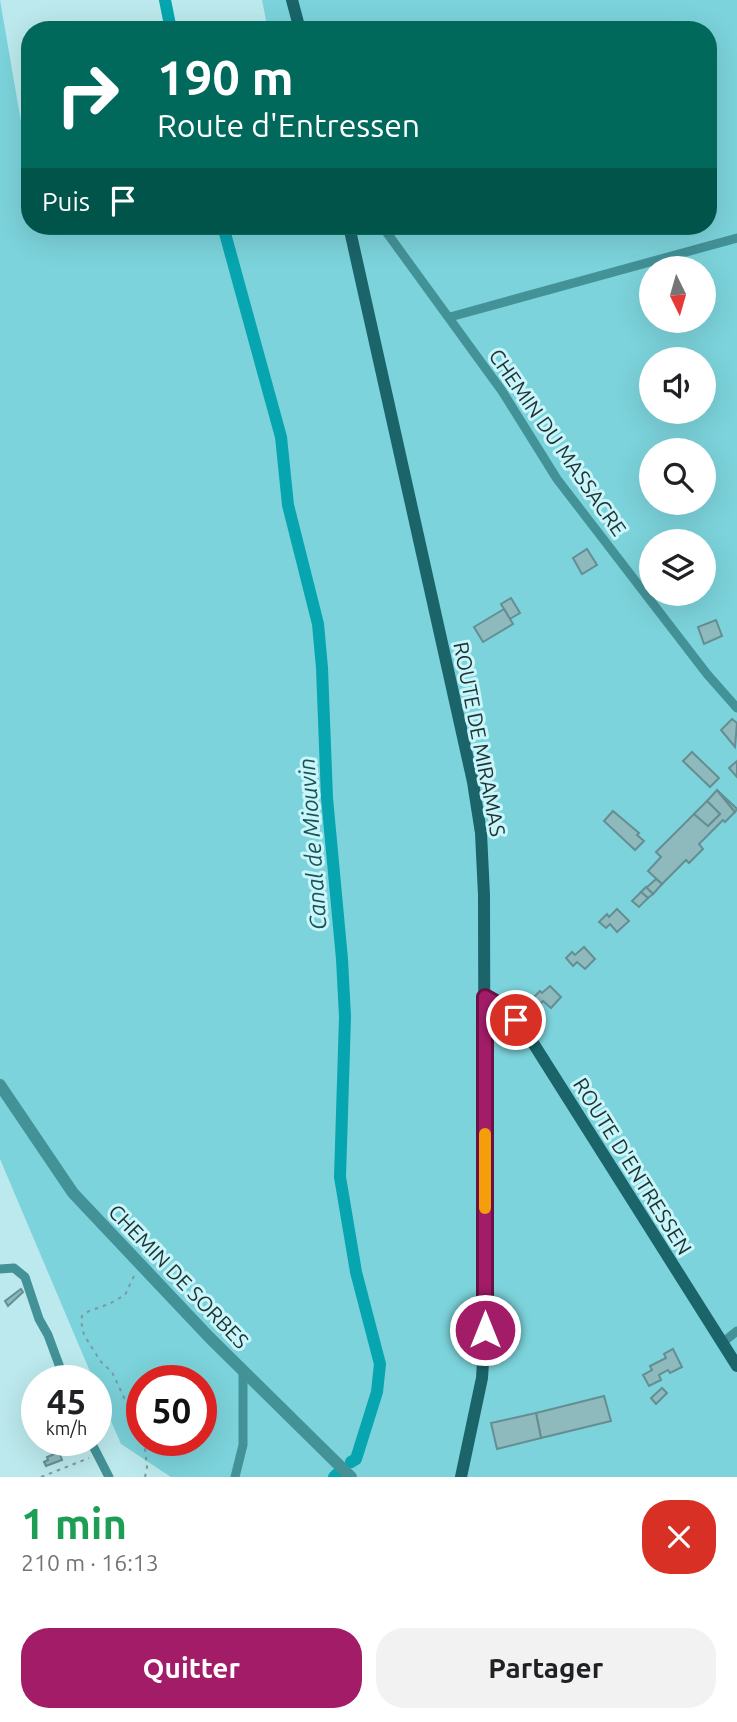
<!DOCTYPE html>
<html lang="fr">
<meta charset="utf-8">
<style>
:root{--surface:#fff;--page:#f2f2f2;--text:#202124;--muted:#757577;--accent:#a31c68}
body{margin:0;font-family:Ubuntu,sans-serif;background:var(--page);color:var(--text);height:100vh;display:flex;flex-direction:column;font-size:26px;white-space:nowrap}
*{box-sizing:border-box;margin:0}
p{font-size:23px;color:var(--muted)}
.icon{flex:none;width:38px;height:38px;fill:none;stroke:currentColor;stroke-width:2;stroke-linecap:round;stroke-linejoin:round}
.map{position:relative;height:1477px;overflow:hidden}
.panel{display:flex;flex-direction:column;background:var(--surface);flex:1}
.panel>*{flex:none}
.top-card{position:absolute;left:21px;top:21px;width:696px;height:214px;border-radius:28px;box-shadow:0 7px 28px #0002;background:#00695c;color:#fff;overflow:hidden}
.needle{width:46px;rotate:175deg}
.controls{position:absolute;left:639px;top:256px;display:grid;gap:14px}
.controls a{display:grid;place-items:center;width:77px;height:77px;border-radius:50%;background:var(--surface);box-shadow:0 7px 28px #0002;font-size:35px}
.speed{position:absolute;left:21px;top:1365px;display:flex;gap:14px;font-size:35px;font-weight:700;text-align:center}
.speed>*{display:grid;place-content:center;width:91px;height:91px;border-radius:50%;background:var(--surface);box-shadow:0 7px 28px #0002;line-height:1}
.speed small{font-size:18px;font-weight:400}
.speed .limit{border:10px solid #d22;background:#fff;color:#111}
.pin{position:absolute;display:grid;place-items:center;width:60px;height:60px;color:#fff;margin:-30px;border:4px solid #fff;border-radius:50%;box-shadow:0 2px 7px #0007}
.me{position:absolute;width:77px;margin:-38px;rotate:0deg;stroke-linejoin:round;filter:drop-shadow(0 0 5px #0008)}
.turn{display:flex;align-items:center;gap:24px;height:147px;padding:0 21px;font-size:32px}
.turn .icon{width:91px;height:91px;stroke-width:2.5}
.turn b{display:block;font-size:49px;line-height:60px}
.then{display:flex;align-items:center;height:66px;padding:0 21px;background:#0003;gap:14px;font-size:26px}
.round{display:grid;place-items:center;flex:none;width:74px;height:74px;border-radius:28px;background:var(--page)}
.summary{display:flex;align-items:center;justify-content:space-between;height:119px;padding:0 21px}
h1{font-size:42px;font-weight:700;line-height:52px;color:#1e9e55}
.button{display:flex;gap:14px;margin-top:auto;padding:14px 21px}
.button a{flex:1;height:80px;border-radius:28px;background:var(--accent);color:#fff;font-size:28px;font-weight:700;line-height:80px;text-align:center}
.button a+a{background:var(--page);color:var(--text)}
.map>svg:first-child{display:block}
</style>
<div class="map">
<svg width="737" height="1477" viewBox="0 0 737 1477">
<rect width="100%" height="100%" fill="#bce9ed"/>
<path fill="#7cd3db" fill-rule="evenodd" d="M0,0L30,174V226H709V30H268L262,0H737V1477H171L121,1444L96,1386V1381H94L0,1159ZM651,268H704V320H651ZM651,359H704V411H651ZM651,450H704V502H651ZM651,541H704V593H651ZM142,1381H201V1440H142Z"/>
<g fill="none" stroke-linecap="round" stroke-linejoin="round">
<g stroke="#06a5af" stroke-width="12">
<polyline points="165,0 171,30"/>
<polyline points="223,226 281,437 288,505 318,624 322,668 327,798 342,959 345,1017 340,1177 356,1272 380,1364 377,1392 356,1459 351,1462"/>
<polyline points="334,1477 337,1474"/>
</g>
</g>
<g fill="#8ebabd" stroke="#648e92" stroke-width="2">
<polygon points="587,549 597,565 582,574 573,558"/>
<polygon points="511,598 520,613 510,619 501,604"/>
<polygon points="504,609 513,624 483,642 474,627"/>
<polygon points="716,620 722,636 704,644 698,627"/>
<polygon points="732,719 737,723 735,747 721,730"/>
<polygon points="692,752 719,778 710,787 683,761"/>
<polygon points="737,761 737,777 729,768"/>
<polygon points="717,790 735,812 725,822 723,820 699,844 703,849 689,863 686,860 662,884 648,871 661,857 656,852 694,814 708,826 720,814 707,801"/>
<polygon points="717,790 737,809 735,812"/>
<polygon points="707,801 720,814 708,826 694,814"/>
<polygon points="613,811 639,833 637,835 644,841 635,850 604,821"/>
<polygon points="656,879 662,884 653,894 646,888"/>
<polygon points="646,887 653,894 648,898 641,892"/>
<polygon points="641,892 648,898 639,907 632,901"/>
<polygon points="617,909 629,921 617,932 610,924 606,928 599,922 607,914 609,917"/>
<polygon points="584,947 595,959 585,969 577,962 573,966 566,958 572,952 575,955"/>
<polygon points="550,986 561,997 551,1008 543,1001 539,1005 533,998 540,991 542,993"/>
<polygon points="21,1289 23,1292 8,1306 5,1301"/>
<polygon points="673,1349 682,1367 670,1373 668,1370 659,1375 661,1380 649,1386 643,1375 652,1370 650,1366 666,1358 664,1354"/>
<polygon points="662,1388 667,1393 656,1404 651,1398"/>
<polygon points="604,1396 611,1421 541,1438 536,1413"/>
<polygon points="536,1413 541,1438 497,1449 491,1423"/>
<polygon points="59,1452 62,1460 46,1466 44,1462 48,1460 47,1457"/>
</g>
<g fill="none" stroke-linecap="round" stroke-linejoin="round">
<g stroke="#7a9b9e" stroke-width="2" stroke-dasharray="3.5 5" stroke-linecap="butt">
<polyline points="134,1276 125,1295 109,1304 89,1311 82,1316 81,1321 84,1335 101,1362 112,1372 142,1436"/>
<polyline points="144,1440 147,1467 145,1477"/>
<polyline points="41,1477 89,1458"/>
</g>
<g stroke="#439298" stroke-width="9">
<polyline points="382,226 502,391 557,479 707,674 737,708"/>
<polyline points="450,317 737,238"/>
<polyline points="0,1269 14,1268 25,1277 39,1319 48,1335 65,1381"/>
<polyline points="722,1343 737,1331"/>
<polyline points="90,1440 109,1477"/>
<polyline points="235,1477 243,1445 243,1371"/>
</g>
<polyline stroke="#439298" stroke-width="12" points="0,1085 73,1193 209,1337 351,1477"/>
<g stroke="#1a646a" stroke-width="12">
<polyline points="292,0 300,30"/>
<polyline points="349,226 473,782 481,833 484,895 485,1330 482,1378 461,1477"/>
<polyline points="485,997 501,1006 523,1027 737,1366"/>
</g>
</g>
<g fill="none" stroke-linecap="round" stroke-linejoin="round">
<defs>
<polyline id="route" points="485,1330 485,997 501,1006 516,1020"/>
</defs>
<use href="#route" stroke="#6a1244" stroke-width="18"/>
<use href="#route" stroke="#a31c68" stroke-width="12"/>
<polyline stroke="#f59e0b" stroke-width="12" points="485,1134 485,1208"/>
</g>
<g text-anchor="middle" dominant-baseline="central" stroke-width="6" stroke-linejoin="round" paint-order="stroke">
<g font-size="21" fill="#1f3132" stroke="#c9f6fa">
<text transform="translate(558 442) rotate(55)">CHEMIN DU MASSACRE</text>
<text transform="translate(480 739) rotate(79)">ROUTE DE MIRAMAS</text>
<text transform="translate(633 1166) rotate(58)">ROUTE D'ENTRESSEN</text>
<text transform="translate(179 1276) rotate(46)">CHEMIN DE SORBES</text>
</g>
<g font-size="23" font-style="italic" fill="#1b5256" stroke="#c9f6fa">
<text transform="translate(312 844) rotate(-94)">Canal de Miouvin</text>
</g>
</g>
</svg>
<div class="controls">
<a><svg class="needle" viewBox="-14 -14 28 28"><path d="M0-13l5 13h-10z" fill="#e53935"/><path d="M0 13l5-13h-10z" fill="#757577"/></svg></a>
<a><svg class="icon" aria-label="sound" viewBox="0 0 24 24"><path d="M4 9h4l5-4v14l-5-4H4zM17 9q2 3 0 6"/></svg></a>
<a><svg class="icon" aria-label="search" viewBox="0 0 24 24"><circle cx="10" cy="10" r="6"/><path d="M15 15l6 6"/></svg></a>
<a><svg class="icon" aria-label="layers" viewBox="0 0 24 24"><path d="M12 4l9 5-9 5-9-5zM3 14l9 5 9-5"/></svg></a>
</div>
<div class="speed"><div>45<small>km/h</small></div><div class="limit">50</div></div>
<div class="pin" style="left:516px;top:1020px;background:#d93025"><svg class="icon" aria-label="arrive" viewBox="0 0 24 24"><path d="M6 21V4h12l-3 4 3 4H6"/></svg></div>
<svg class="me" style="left:485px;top:1330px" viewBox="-20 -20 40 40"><circle r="17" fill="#a31c68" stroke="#fff" stroke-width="3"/><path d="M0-11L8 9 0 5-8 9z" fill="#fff"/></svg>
<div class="top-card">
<div class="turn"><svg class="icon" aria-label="right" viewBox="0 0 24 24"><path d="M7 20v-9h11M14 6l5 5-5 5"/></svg><div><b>190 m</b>Route d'Entressen</div></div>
<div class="then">Puis<svg class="icon" aria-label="arrive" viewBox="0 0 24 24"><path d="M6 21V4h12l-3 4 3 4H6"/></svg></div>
</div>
</div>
<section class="panel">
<div class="summary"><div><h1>1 min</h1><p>210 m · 16:13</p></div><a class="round" style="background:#d93025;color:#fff"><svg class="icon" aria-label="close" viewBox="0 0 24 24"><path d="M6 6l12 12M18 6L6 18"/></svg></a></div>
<div class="button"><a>Quitter</a><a>Partager</a></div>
</section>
